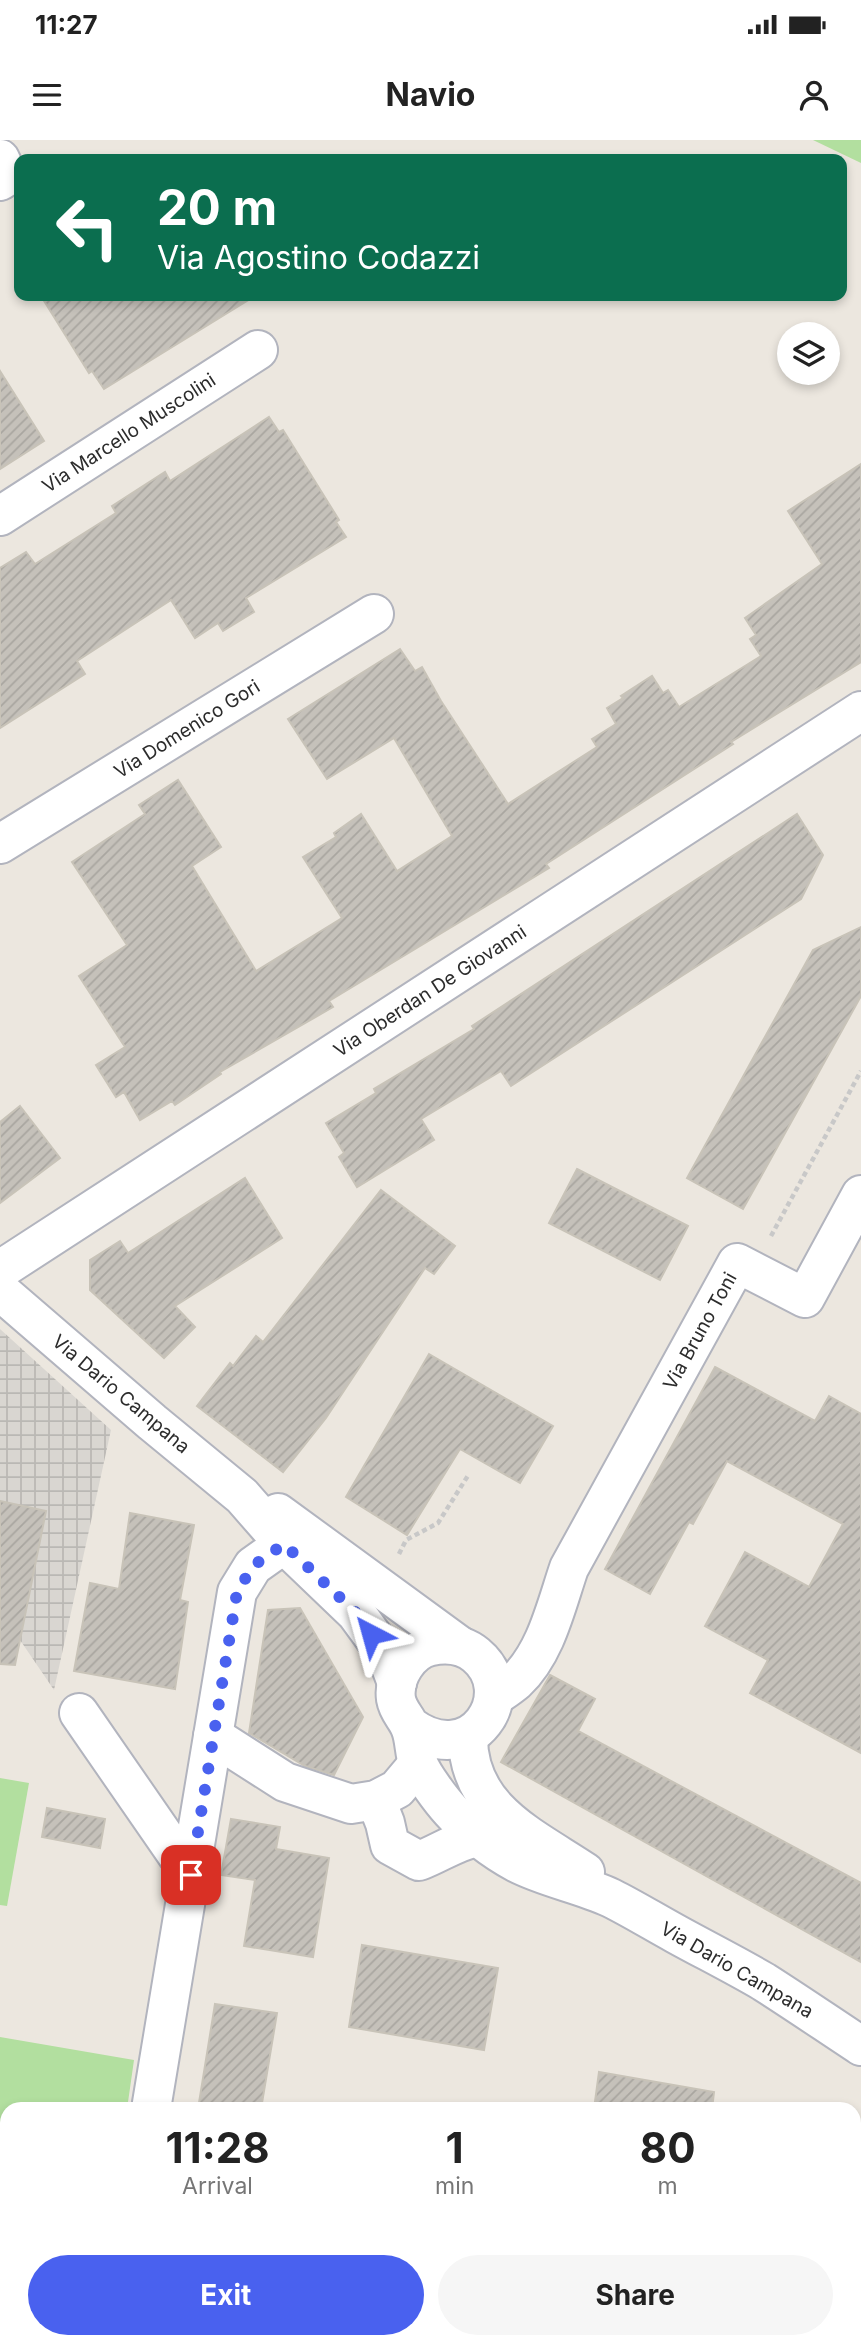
<!DOCTYPE html>
<style>
:root{--surface:#fff;--page:#f6f6f6;--text:#222;--muted:#767676;--accent:#4961ef}
body{margin:0;font-family:Inter,sans-serif;background:var(--page);color:var(--text);height:100vh;display:flex;flex-direction:column;font-size:26px;white-space:nowrap}
*{box-sizing:border-box;margin:0}
p{font-size:23px;color:var(--muted)}
.icon{flex:none;width:38px;height:38px;fill:none;stroke:currentColor;stroke-width:2;stroke-linecap:round;stroke-linejoin:round}
.map{position:relative;flex:1;overflow:hidden}
.side{position:absolute;left:0px;top:1962px;width:861px;height:247px;display:flex;flex-direction:column;background:var(--surface);border-radius:21px 21px 0 0;box-shadow:0 4px 10px #0003}
.side>*{flex:none}
.hud{position:absolute;left:14px;top:14px;width:833px;height:147px;border-radius:14px;box-shadow:0 4px 10px #0003;background:#0b6e4f;color:#fff;overflow:hidden}
.controls{position:absolute;left:777px;top:182px;display:grid;gap:14px}
.controls a{display:grid;place-items:center;width:63px;height:63px;border-radius:50%;background:var(--surface);box-shadow:0 4px 10px #0003;font-size:35px}
.pin{position:absolute;display:grid;place-items:center;width:60px;height:60px;color:#fff;margin:-30px;border-radius:14px;box-shadow:0 4px 10px #0006}
.me{position:absolute;width:77px;margin:-38px;rotate:321deg;stroke-linejoin:round;filter:drop-shadow(0 0 5px #0008)}
.turn{display:flex;align-items:center;gap:24px;height:147px;padding:0 28px;font-size:32px}
.turn .icon{width:91px;height:91px;stroke-width:2.5}
.turn b{display:block;font-size:49px;line-height:60px}
.eta{display:flex;justify-content:space-evenly;align-items:center;height:119px;text-align:center}
.eta b{font-size:42px;font-weight:700;line-height:49px}
.primary-button{display:flex;gap:14px;margin-top:auto;padding:14px 28px}
.primary-button a{flex:1;height:80px;border-radius:42px;background:var(--accent);color:#fff;font-size:28px;font-weight:700;line-height:80px;text-align:center}
.primary-button a+a{background:var(--page);color:var(--text)}
.status{display:flex;justify-content:space-between;align-items:center;height:49px;padding:0 35px;background:var(--surface);direction:ltr}
.status svg{height:19px;fill:currentColor}
header{display:flex;justify-content:space-between;align-items:center;height:91px;padding:0 28px;background:var(--surface);font-size:32px;font-weight:700}
.map>svg:first-child{display:block}
</style>
<div class="status"><b>11:27</b><svg viewBox="0 0 49 12"><path d="M0 12V9h3v3zM5 12V6h3v6zM10 12V3h3v9zM15 12V0h3v12zM26 1h20v11H26zM47 4h2v5h-2z"/></svg></div>
<header><svg class="icon" aria-label="menu" viewBox="0 0 24 24"><path d="M4 6h16M4 12h16M4 18h16"/></svg>Navio<svg class="icon" aria-label="person" viewBox="0 0 24 24"><circle cx="12" cy="8" r="4"/><path d="M4 21q1-7 8-7t8 7"/></svg></header>
<div class="map">
<svg width="861" height="2207" viewBox="0 0 861 2207">
<defs>
<pattern id="plaza-grid" width="8" height="8" patternUnits="userSpaceOnUse" patternTransform="scale(1.75)"><rect width="8" height="8" fill="#d9d6d1"/><path d="M0 4h8M4 0v8" fill="none" stroke="#bab8b4"/></pattern>
<pattern id="building-hatch" width="6" height="6" patternUnits="userSpaceOnUse" patternTransform="scale(1.75)"><rect width="6" height="6" fill="#c5c1ba"/><path d="M-1 1l2-2M0 6l6-6M5 7l2-2" fill="none" stroke="#a9a6a0"/></pattern>
</defs>
<rect width="100%" height="100%" fill="#ece7df"/>
<g fill="#b2df9f">
<polygon points="813,0 861,0 861,23"/>
<polygon points="0,1638 29,1643 7,1766 0,1765"/>
<polygon points="0,1897 134,1920 127,1969 7,1969 7,2120 0,2119"/>
<polygon points="135,2202 252,2202 288,2207 134,2207"/>
</g>
<polygon fill="#c3e69b" points="0,2029 7,2030 7,2120 0,2119"/>
<polygon fill="url(#plaza-grid)" points="0,1189 111,1290 54,1550 20,1500 46,1372 0,1361"/>
<g fill="url(#building-hatch)" stroke="#c8c3b8" stroke-width="2">
<polygon points="41,156 255,156 104,249 92,231 89,233"/>
<polygon points="0,231 44,301 0,329"/>
<polygon points="269,277 279,292 283,290 339,380 336,382 346,397 246,458 254,472 223,491 218,483 195,498 171,460 77,521 85,534 0,588 0,428 26,412 35,424 116,373 112,366 165,332 170,341"/>
<polygon points="861,324 861,522 731,602 733,604 546,724 549,728 329,861 333,867 220,932 221,934 175,965 172,961 140,980 124,952 116,957 96,925 125,907 79,836 127,805 72,722 145,674 139,665 178,640 221,707 192,726 256,831 342,778 303,717 336,697 334,693 361,674 397,731 452,696 394,598 327,639 288,579 400,509 415,531 422,527 441,561 508,664 597,607 592,599 616,584 607,568 623,558 621,556 652,536 663,553 668,550 679,567 761,516 750,499 756,495 745,478 822,424 788,371"/>
<polygon points="797,674 823,715 801,759 511,946 501,931 421,979 434,1000 357,1047 339,1017 344,1013 326,983 376,953 374,949 474,889 472,886"/>
<polygon points="861,787 861,856 743,1069 687,1038 813,810"/>
<polygon points="20,966 60,1018 0,1063 0,982"/>
<polygon points="577,1029 688,1086 660,1140 549,1083"/>
<polygon points="245,1038 282,1098 175,1166 195,1187 164,1218 90,1150 90,1120 120,1101 128,1113"/>
<polygon points="381,1050 455,1106 434,1134 425,1128 326,1278 283,1332 197,1266 230,1223 233,1226 256,1196 263,1202"/>
<polygon points="429,1214 553,1286 520,1343 460,1309 407,1395 346,1357"/>
<polygon points="715,1227 815,1281 829,1256 861,1274 861,1613 750,1553 768,1520 705,1486 745,1412 809,1447 843,1384 727,1321 693,1384 689,1382 650,1454 605,1429"/>
<polygon points="0,1361 46,1371 15,1525 0,1524"/>
<polygon points="130,1373 194,1385 180,1460 188,1462 175,1549 74,1531 90,1443 119,1449"/>
<polygon points="300,1468 363,1577 334,1635 305,1626 249,1593 268,1470"/>
<polygon points="550,1535 595,1559 578,1591 861,1743 861,1822 501,1622"/>
<polygon points="47,1668 105,1679 100,1708 42,1697"/>
<polygon points="231,1679 280,1687 276,1709 329,1718 313,1817 244,1806 255,1740 221,1735"/>
<polygon points="362,1805 498,1828 484,1910 349,1887"/>
<polygon points="215,1864 277,1873 261,1969 198,1969"/>
<polygon points="599,1932 714,1952 712,1969 594,1969"/>
</g>
<g fill="none" stroke-linecap="round" stroke-linejoin="round">
<defs>
<g id="minor">
<polyline points="0,19 8,36 0,41"/>
<polyline points="0,376 258,210"/>
<polyline points="0,704 374,474"/>
<polyline points="0,1130 861,571"/>
<polyline points="0,1151 152,1282 242,1356 284,1404 356,1473 386,1514 397,1543"/>
<polyline points="278,1373 460,1506"/>
<path d="M494,1557C501,1552 509,1547 516,1541C546,1513 556,1466 569,1428L737,1123L805,1158L861,1055"/>
<polyline points="79,1573 191,1735"/>
<path d="M410,1586C472,1632 522,1553 476,1515C463,1504 447,1503 431,1506C409,1511 393,1537 396,1559C398,1571 406,1577 410,1587C415,1598 414,1612 418,1623C423,1636 441,1660 451,1671C469,1691 493,1710 517,1723C546,1738 581,1744 611,1758C633,1769 654,1782 676,1794C705,1810 735,1825 764,1842C797,1863 829,1885 861,1906"/>
<polyline points="213,1596 285,1642 351,1664 376,1660 397,1649 418,1624"/>
<path d="M468,1596C467,1669 531,1696 585,1732"/>
<path d="M376,1660L385,1683L390,1705L419,1721C440,1713 456,1701 477,1697"/>
<polyline points="151,1969 237,1452 253,1426 284,1404"/>
<polyline points="0,2147 7,2148"/>
<polyline points="336,2202 371,2207"/>
<polyline points="112,2207 113,2202"/>
</g>
</defs>
<use href="#minor" stroke="#b2b4be" stroke-width="42"/>
<g stroke="#c8c8c8" stroke-width="4.5" stroke-dasharray="5 3.5" stroke-linecap="butt">
<polyline points="771,1096 861,931"/>
<polyline points="399,1414 406,1400 438,1383 469,1334"/>
</g>
<use href="#minor" stroke="#fff" stroke-width="38"/>
</g>
<g fill="none" stroke-linecap="round" stroke-linejoin="round">
<polyline stroke="#4961ef" stroke-width="12" stroke-dasharray="0 21.6" points="191,1735 237,1452 253,1426 284,1404 356,1473 371,1494"/>
</g>
<g text-anchor="middle" dominant-baseline="central" stroke-width="7" stroke-linejoin="round" paint-order="stroke">
<g font-size="19" fill="#2c2c2c" stroke="#fff">
<text transform="translate(129 293) rotate(-33)">Via Marcello Muscolini</text>
<text transform="translate(187 589) rotate(-32)">Via Domenico Gori</text>
<text transform="translate(430 851) rotate(-33)">Via Oberdan De Giovanni</text>
<text transform="translate(700 1191) rotate(-61)">Via Bruno Toni</text>
<text transform="translate(121 1254) rotate(40)">Via Dario Campana</text>
<text transform="translate(737 1830) rotate(30)">Via Dario Campana</text>
</g>
</g>
</svg>
<div class="controls">
<a><svg class="icon" aria-label="layers" viewBox="0 0 24 24"><path d="M12 4l9 5-9 5-9-5zM3 14l9 5 9-5"/></svg></a>
</div>
<div class="pin" style="left:191px;top:1735px;background:#d93025"><svg class="icon" aria-label="arrive" viewBox="0 0 24 24"><path d="M6 21V4h12l-3 4 3 4H6"/></svg></div>
<svg class="me" style="left:371px;top:1494px" viewBox="-20 -20 40 40"><path d="M0-17L14 15 0 8-14 15z" fill="#4961ef" stroke="#fff" stroke-width="4"/></svg>
<div class="hud">
<div class="turn"><svg class="icon" aria-label="left" viewBox="0 0 24 24"><path d="M17 20v-9H6M10 6l-5 5 5 5"/></svg><div><b>20 m</b>Via Agostino Codazzi</div></div>
</div>
<section class="side">
<div class="eta">
<div><b>11:28</b><p>Arrival</p></div>
<div><b>1</b><p>min</p></div>
<div><b>80</b><p>m</p></div>
</div>
<div class="primary-button"><a>Exit</a><a>Share</a></div>
</section>
</div>
